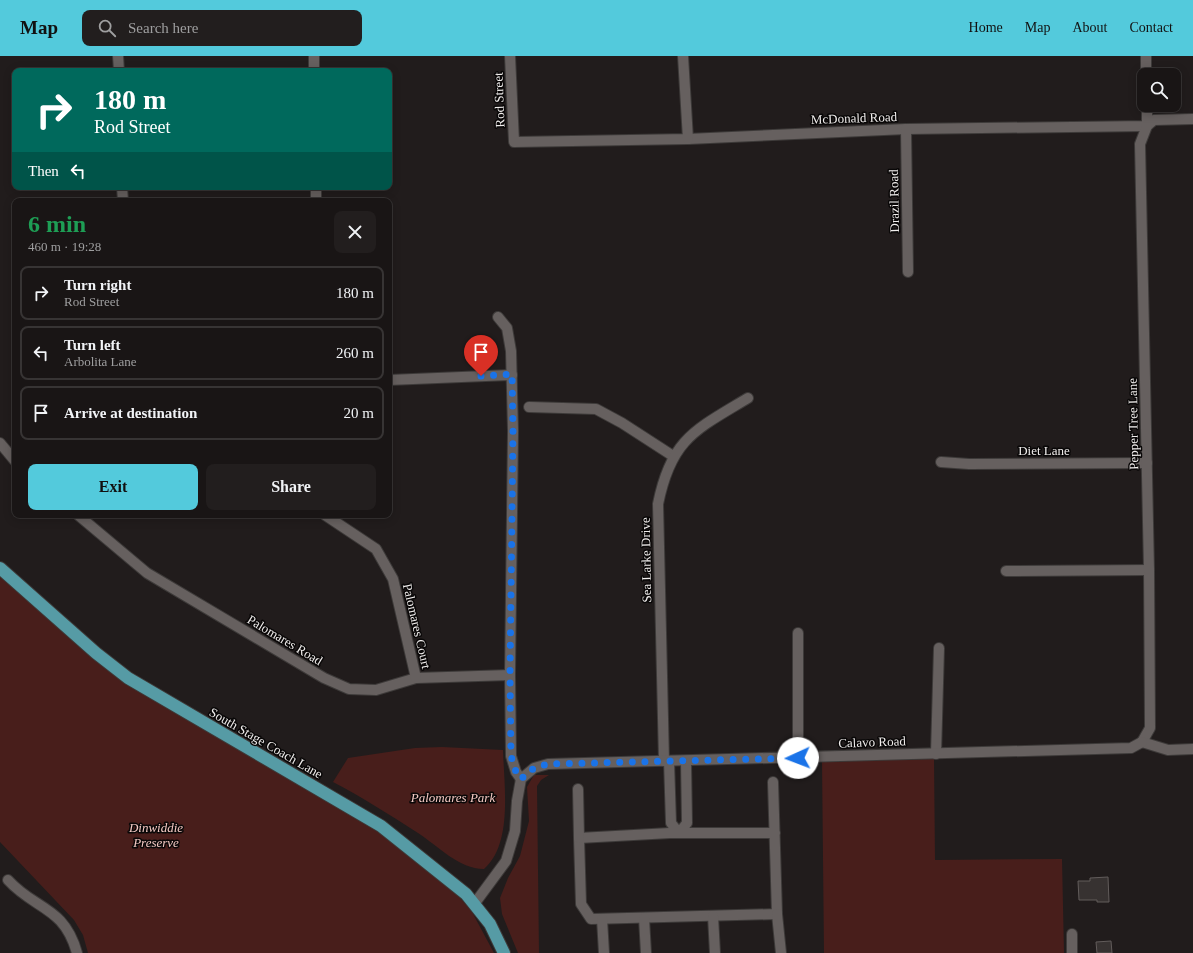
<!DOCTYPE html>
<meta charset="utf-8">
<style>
:root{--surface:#191515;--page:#221e1e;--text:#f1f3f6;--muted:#9f9fa0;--line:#373434;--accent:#53cadc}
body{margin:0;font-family:Georgia,serif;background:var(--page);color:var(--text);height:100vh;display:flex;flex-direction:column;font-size:15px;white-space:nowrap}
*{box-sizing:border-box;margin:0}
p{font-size:13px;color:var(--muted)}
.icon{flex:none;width:22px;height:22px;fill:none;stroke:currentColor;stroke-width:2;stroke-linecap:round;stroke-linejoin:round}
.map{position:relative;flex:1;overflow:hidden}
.sheet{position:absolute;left:12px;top:142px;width:380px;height:320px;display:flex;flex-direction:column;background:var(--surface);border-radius:8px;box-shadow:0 2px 10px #0003,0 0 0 1px var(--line)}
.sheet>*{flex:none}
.top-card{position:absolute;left:12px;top:12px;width:380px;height:122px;border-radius:8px;box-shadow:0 2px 10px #0003,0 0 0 1px var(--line);background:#00695c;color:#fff;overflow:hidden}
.controls{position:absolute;left:1137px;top:12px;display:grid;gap:8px}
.controls a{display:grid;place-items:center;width:44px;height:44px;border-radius:8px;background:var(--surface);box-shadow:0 2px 10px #0003,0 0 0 1px var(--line);font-size:20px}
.pin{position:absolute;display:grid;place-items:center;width:34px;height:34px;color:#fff;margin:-41px -17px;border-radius:50% 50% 50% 0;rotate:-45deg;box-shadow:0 0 4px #0007}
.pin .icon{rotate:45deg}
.me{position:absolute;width:44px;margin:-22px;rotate:268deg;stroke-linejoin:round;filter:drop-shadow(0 0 3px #0008)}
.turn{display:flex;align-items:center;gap:14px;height:84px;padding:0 16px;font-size:18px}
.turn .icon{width:52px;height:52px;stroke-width:2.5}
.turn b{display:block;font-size:28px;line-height:34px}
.then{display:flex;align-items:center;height:38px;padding:0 16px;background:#0003;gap:8px;font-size:15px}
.round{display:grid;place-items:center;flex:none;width:42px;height:42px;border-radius:8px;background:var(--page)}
.head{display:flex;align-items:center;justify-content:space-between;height:68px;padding:0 16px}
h1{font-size:24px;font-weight:800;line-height:30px;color:#1e9e55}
.primary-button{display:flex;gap:8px;margin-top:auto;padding:8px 16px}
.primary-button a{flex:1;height:46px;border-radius:8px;background:var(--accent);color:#111;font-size:16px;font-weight:800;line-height:46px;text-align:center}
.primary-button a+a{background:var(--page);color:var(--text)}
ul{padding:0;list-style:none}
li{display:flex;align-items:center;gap:12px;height:54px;margin:0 8px 6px;padding:0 8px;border:2px solid var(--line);border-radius:8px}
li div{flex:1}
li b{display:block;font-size:15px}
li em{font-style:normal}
header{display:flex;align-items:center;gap:24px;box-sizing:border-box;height:56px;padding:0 20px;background:var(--accent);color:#111}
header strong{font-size:19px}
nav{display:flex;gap:22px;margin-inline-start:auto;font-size:14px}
.search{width:280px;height:36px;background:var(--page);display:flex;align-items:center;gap:10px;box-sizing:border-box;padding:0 14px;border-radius:8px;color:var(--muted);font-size:15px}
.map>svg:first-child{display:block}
</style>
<header>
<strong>Map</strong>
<div class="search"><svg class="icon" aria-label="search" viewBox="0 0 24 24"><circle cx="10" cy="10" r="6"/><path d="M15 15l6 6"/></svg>Search here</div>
<nav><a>Home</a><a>Map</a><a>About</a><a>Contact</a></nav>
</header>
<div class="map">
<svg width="1193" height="897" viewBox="0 0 1193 897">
<rect width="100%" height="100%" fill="#211c1c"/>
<g fill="#481e1b">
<polygon points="0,520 134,629 365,765 451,831 472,856 494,897 88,897 83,879 74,864 0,786"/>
<path d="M442,691L503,694C504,729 513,788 484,813C459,813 438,790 418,777C390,759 362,741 333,726L348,702L415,692Z"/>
<polygon points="934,703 935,804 1062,803 1064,897 824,897 822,705"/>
<polygon points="534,719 549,719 541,724 537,730 539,897 518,897 502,858 500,842 508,822 520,800 529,765 527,731"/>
</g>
<g fill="#373231" stroke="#625c5b">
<polygon points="1108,821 1109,846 1097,846 1097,844 1079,844 1078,825 1090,825 1090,822"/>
<polygon points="1111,885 1112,897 1097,897 1096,886"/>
</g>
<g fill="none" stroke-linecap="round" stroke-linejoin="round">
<defs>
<g id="minor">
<polyline points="118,0 119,15"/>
<polyline points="314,0 314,15"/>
<polyline points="510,0 514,86 688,83 906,73 1147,70 1154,64 1193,63"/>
<polyline points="683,0 688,83"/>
<polyline points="1146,0 1146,19"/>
<polyline points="906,73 908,216"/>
<polyline points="122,131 123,145"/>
<polyline points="316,131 316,145"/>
<polyline points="498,261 507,272 511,295 513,375 510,619 511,700 516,716 521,723"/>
<polyline points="389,324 512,319"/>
<polyline points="529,351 596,353 622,367 673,400"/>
<polyline points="0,387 15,405"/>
<polyline points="941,406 969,408 1147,407"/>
<polyline points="78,459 147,517 324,622 349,633 376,634 416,622 510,619"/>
<polyline points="325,459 376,493 393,523 416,622"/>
<polyline points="1006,515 1149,514"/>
<polyline points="798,577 798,702"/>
<polyline points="1142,686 1150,672 1149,514 1140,88 1147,70 1147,49"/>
<polyline points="1142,686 1168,694 1193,693"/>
<polyline points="936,698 939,592"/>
<path d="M664,705L658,448C671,383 695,374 748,342"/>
<polyline points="669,705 671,767 679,777 687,767 686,705"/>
<polyline points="773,726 777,858 591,863 581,848 579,782 670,777 775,777"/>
<polyline points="578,733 579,782"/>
<path d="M8,824C35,854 64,850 77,897"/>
<polyline points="475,847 506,805 515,775 517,745 521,723 534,712 548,708 1131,692 1142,686"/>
<polyline points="777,858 781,897"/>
<polyline points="713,860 715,897"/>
<polyline points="644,862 646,897"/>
<polyline points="602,863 604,897"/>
<polyline points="1072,878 1072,897"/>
</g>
<polyline id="major" points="0,512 96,597 128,622 381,770 466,838 490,868 504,897"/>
</defs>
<use href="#minor" stroke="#3d3a39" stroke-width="12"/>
<use href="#major" stroke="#3d3a39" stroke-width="14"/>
<use href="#minor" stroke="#66605f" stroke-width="10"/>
<use href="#major" stroke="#569ba5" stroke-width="12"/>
</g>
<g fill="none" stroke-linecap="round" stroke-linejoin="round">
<polyline stroke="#1a73e8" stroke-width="7" stroke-dasharray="0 12.6" points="481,320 512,318 513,375 510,619 511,700 516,716 521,723 534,712 548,708 798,702"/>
</g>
<g text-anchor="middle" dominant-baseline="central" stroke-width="3" stroke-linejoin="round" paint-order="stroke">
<g font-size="13" fill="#f1eeed" stroke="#090707">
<text transform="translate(499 44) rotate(-92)">Rod Street</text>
<text transform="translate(854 62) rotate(-2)">McDonald Road</text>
<text transform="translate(894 145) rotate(-91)">Drazil Road</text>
<text transform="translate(1133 368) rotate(-91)">Pepper Tree Lane</text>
<text x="1044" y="394">Diet Lane</text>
<text transform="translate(646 504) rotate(-91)">Sea Larke Drive</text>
<text transform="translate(417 570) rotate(77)">Palomares Court</text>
<text transform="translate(285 584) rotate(31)">Palomares Road</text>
<text transform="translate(872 686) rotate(-2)">Calavo Road</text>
<text transform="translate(266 687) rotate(30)">South Stage Coach Lane</text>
</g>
<g font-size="13" font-style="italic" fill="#f4c9c3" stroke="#090707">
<text x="453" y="741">Palomares Park</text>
<text x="156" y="771">Dinwiddie<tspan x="156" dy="15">Preserve</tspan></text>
</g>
</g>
</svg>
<div class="controls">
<a><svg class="icon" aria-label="search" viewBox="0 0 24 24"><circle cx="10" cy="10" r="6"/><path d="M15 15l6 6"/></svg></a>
</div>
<div class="pin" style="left:481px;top:320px;background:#d93025"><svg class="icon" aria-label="arrive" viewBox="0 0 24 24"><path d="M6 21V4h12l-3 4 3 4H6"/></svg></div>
<svg class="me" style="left:798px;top:702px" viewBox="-20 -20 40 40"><circle r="19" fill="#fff"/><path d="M0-13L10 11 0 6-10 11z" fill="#1a73e8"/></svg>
<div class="top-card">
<div class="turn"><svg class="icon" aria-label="right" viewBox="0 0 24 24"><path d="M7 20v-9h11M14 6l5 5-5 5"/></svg><div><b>180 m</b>Rod Street</div></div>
<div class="then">Then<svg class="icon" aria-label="left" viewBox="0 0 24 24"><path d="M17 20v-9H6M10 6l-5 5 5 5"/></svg></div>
</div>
<section class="sheet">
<div class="head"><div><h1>6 min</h1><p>460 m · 19:28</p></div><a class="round"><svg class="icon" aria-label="close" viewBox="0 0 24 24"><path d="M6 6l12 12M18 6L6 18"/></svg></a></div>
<ul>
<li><svg class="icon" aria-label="right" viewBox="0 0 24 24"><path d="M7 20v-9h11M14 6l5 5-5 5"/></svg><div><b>Turn right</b><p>Rod Street</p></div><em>180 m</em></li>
<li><svg class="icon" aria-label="left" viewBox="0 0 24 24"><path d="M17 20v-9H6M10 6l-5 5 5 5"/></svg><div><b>Turn left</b><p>Arbolita Lane</p></div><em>260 m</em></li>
<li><svg class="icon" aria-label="arrive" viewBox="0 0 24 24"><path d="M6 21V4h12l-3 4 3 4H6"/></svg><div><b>Arrive at destination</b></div><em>20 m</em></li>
</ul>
<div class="primary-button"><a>Exit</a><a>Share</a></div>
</section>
</div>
